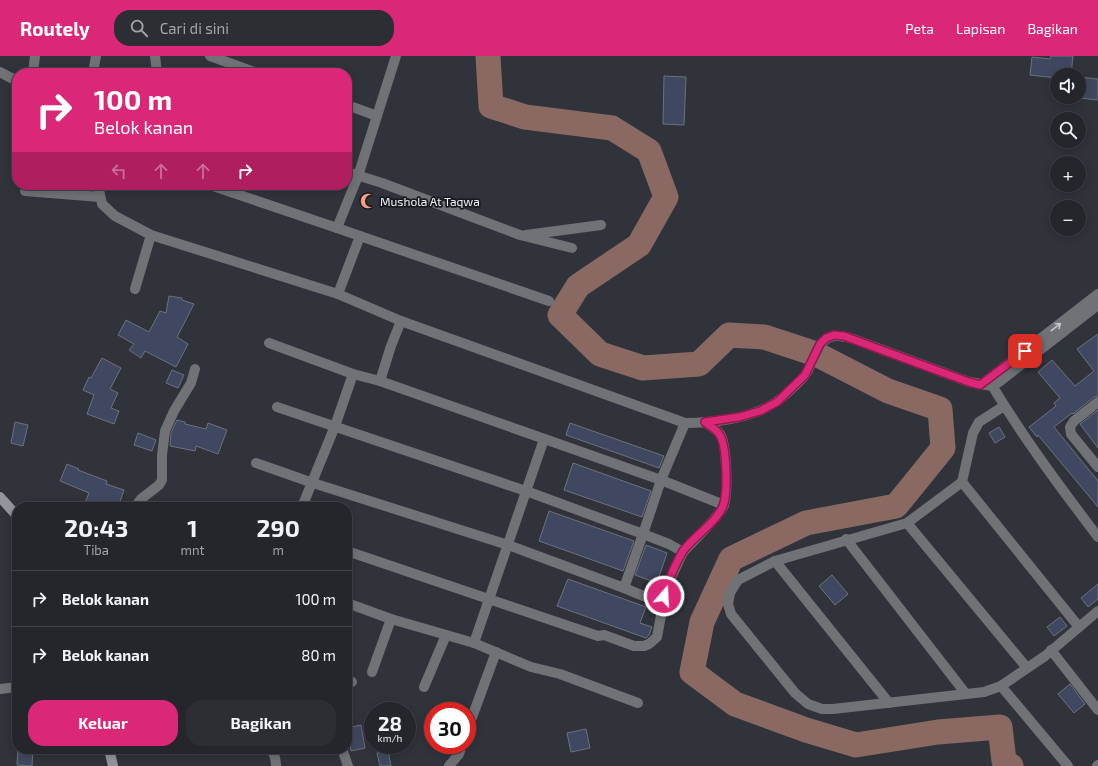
<!DOCTYPE html>
<html lang="id">
<meta charset="utf-8">
<style>
:root{--surface:#24262c;--page:#2c2e34;--text:#f1f3f6;--muted:#a3a5a9;--line:#414348;--accent:#db2777}
body{margin:0;font-family:"Exo 2",sans-serif;background:var(--page);color:var(--text);height:100vh;display:flex;flex-direction:column;font-size:15px;white-space:nowrap}
*{box-sizing:border-box;margin:0}
p{font-size:13px;color:var(--muted)}
.icon{flex:none;width:22px;height:22px;fill:none;stroke:currentColor;stroke-width:2;stroke-linecap:round;stroke-linejoin:round}
.map{position:relative;flex:1;overflow:hidden}
.details{position:absolute;left:12px;top:446px;width:340px;height:252px;display:flex;flex-direction:column;background:var(--surface);border-radius:16px;box-shadow:0 2px 10px #0003,0 0 0 1px var(--line)}
.details>*{flex:none}
.guide{position:absolute;left:12px;top:12px;width:340px;height:122px;border-radius:16px;box-shadow:0 2px 10px #0003,0 0 0 1px var(--line);background:#db2777;color:#fff;overflow:hidden}
.fabs{position:absolute;left:1050px;top:12px;display:grid;gap:8px}
.fabs a{display:grid;place-items:center;width:36px;height:36px;border-radius:50%;background:var(--surface);box-shadow:0 2px 10px #0003,0 0 0 1px var(--line);font-size:20px}
.speed{position:absolute;left:364px;top:646px;display:flex;gap:8px;font-size:20px;font-weight:700;text-align:center}
.speed>*{display:grid;place-content:center;width:52px;height:52px;border-radius:50%;background:var(--surface);box-shadow:0 2px 10px #0003,0 0 0 1px var(--line);line-height:1}
.speed small{font-size:10px;font-weight:400}
.speed .limit{border:6px solid #d22;background:#fff;color:#111}
.pin{position:absolute;display:grid;place-items:center;width:34px;height:34px;color:#fff;margin:-17px;border-radius:8px;box-shadow:0 2px 6px #0006}
.me{position:absolute;width:44px;margin:-22px;rotate:19deg;stroke-linejoin:round;filter:drop-shadow(0 0 3px #0008)}
.turn{display:flex;align-items:center;gap:14px;height:84px;padding:0 16px;font-size:18px}
.turn .icon{width:52px;height:52px;stroke-width:2.5}
.turn b{display:block;font-size:28px;line-height:34px}
.lanes{display:flex;align-items:center;height:38px;padding:0 16px;background:#0003;justify-content:center;gap:20px;direction:ltr}
.lanes .off{opacity:.35}
.eta{display:flex;justify-content:space-evenly;align-items:center;height:68px;text-align:center}
.eta b{font-size:24px;font-weight:700;line-height:28px}
.primary-button{display:flex;gap:8px;margin-top:auto;padding:8px 16px}
.primary-button a{flex:1;height:46px;border-radius:16px;background:var(--accent);color:#fff;font-size:16px;font-weight:700;line-height:46px;text-align:center}
.primary-button a+a{background:var(--page);color:var(--text)}
ul{padding:0;list-style:none}
li{display:flex;align-items:center;gap:12px;height:56px;padding:0 16px;border-top:1px solid var(--line)}
li div{flex:1}
li b{display:block;font-size:15px}
li em{font-style:normal}
header{display:flex;align-items:center;gap:24px;box-sizing:border-box;height:56px;padding:0 20px;background:var(--accent);color:#fff}
header strong{font-size:19px}
nav{display:flex;gap:22px;margin-inline-start:auto;font-size:14px}
.search{width:280px;height:36px;background:var(--page);display:flex;align-items:center;gap:10px;box-sizing:border-box;padding:0 14px;border-radius:16px;color:var(--muted);font-size:15px}
.map>svg:first-child{display:block}
</style>
<header>
<strong>Routely</strong>
<div class="search"><svg class="icon" aria-label="search" viewBox="0 0 24 24"><circle cx="10" cy="10" r="6"/><path d="M15 15l6 6"/></svg>Cari di sini</div>
<nav><a>Peta</a><a>Lapisan</a><a>Bagikan</a></nav>
</header>
<div class="map">
<svg width="1098" height="710" viewBox="0 0 1098 710">
<rect width="100%" height="100%" fill="#30333a"/>
<g fill="none" stroke-linecap="round" stroke-linejoin="round">
<polyline stroke="#896961" stroke-width="25" points="488,0 491,50 525,61 612,72 649,95 666,141 639,189 578,230 560,259 600,298 643,312 699,308 729,279 764,281 816,298 888,335 940,353 943,392 896,450 806,467 731,503 702,566 692,616 735,648 806,674 856,689 938,676 1000,671 1004,705 1011,710"/>
</g>
<g fill="#404861" stroke="#6d7179">
<polygon points="1051,0 1073,0 1071,19 1057,19 1057,22 1030,19 1032,1 1050,3"/>
<polygon points="664,20 686,21 684,69 663,68"/>
<polygon points="1079,21 1098,23 1098,44 1079,42"/>
<polygon points="169,240 182,242 182,244 194,248 177,281 188,288 176,311 145,295 141,302 129,294 134,288 118,279 126,264 149,276 160,255 166,257"/>
<polygon points="1098,278 1098,340 1094,341 1073,358 1072,357 1054,371 1098,425 1098,451 1038,379 1037,381 1029,371 1056,350 1054,347 1060,342 1038,316 1052,304 1075,330 1094,315 1077,293"/>
<polygon points="102,302 121,312 110,333 118,337 111,352 119,355 114,368 87,358 94,339 83,334 89,321 91,322"/>
<polygon points="172,314 184,319 178,332 166,327"/>
<polygon points="1098,354 1098,392 1080,368"/>
<polygon points="177,364 185,366 185,368 206,373 208,367 227,374 218,398 196,390 195,395 170,390 171,377"/>
<polygon points="15,366 28,369 23,390 11,387"/>
<polygon points="570,367 664,400 659,412 566,379"/>
<polygon points="999,371 1005,381 995,387 989,377"/>
<polygon points="138,377 156,384 152,395 134,389"/>
<polygon points="573,407 651,435 642,461 564,434"/>
<polygon points="67,408 79,413 78,414 107,425 106,428 124,434 118,451 83,451 89,437 60,425"/>
<polygon points="549,455 634,485 623,515 539,485"/>
<polygon points="646,489 667,497 657,527 635,519"/>
<polygon points="832,519 848,538 835,549 819,530"/>
<polygon points="568,523 646,551 640,567 652,571 649,579 646,582 557,550"/>
<polygon points="1098,528 1098,543 1088,551 1081,542"/>
<polygon points="1060,561 1067,570 1054,580 1047,571"/>
<polygon points="1070,628 1085,648 1074,657 1058,638"/>
<polygon points="361,669 365,692 351,695 347,672"/>
<polygon points="586,673 590,692 571,696 567,677"/>
<polygon points="18,693 33,693 32,710 17,709"/>
<polygon points="388,695 391,710 380,710 377,697"/>
</g>
<g fill="none" stroke-linecap="round" stroke-linejoin="round">
<g stroke="#717276" stroke-width="10">
<polyline points="155,0 157,17"/>
<polyline points="210,0 257,17"/>
<polyline points="396,0 358,120 337,172 360,180 338,238 401,265"/>
<polyline points="0,16 11,22 17,23"/>
<polyline points="33,17 35,0"/>
<polyline points="93,17 96,0"/>
<polyline points="347,49 377,60"/>
<polyline points="347,116 382,127 520,179 572,192"/>
<polyline points="98,129 102,148 115,160 151,179 338,238"/>
<polyline points="210,129 337,172"/>
<polyline points="25,135 100,141"/>
<polyline points="526,179 601,169"/>
<polyline points="360,180 549,245"/>
<polyline points="135,233 151,179"/>
<polyline points="269,287 353,318 380,325 661,424 724,449"/>
<path d="M380,325L391,290L401,265L685,367C713,367 753,362 776,346C782,342 802,324 805,319C808,316 809,311 811,308C822,285 825,274 853,283L969,326L992,330L999,326L1098,249"/>
<path d="M990,326C1022,380 1060,431 1098,481"/>
<polyline points="982,328 1098,238"/>
<polyline points="1098,346 1074,365 1070,371 1071,378 1098,411"/>
<polyline points="1004,350 979,366 973,377 962,426 907,467 775,505 738,524 730,537 728,548 731,558 795,637 808,648 822,653 833,653 984,636 1001,630 1045,600 1098,555"/>
<polyline points="277,351 526,435 643,478 661,424 685,367"/>
<polyline points="256,407 313,427 508,489 624,532 663,548"/>
<polyline points="962,426 1079,571"/>
<polyline points="135,451 141,443 159,429 162,424 162,399 165,375 174,355 191,327 195,313"/>
<polyline points="302,451 335,370 353,318"/>
<polyline points="907,467 1027,612"/>
<polyline points="846,483 966,638"/>
<polyline points="347,495 598,580 604,579 634,590 644,590 649,588 657,581 666,532 683,496 669,488 643,478 624,532"/>
<path d="M683,496C693,485 720,460 724,449C728,437 727,388 720,378C716,373 710,370 705,366"/>
<polyline points="775,505 889,647"/>
<polyline points="347,547 391,563 474,587 531,611 560,618 638,647"/>
<polyline points="474,587 544,383"/>
<polyline points="1051,594 1098,654"/>
<polyline points="372,616 391,563"/>
<polyline points="347,624 352,626"/>
<polyline points="1001,630 1068,710"/>
<polyline points="424,631 446,579"/>
<polyline points="0,633 17,631"/>
<polyline points="467,675 496,596"/>
<path d="M270,693C275,698 276,704 276,710"/>
<polyline points="342,693 348,710"/>
<polyline points="449,710 459,698 462,689"/>
<polyline points="1097,710 1098,709"/>
</g>
<g stroke="#93959b" stroke-width="10">
<polyline points="0,441 17,460"/>
<polyline points="109,693 113,710"/>
</g>
</g>
<defs><path id="oneway-shaft" d="M-6 0H5M1.5-3L5.5 0L1.5 3" fill="none" stroke-width="1.6" stroke-linecap="round" stroke-linejoin="round"/></defs>
<use stroke="#c3c5c9" href="#oneway-shaft" transform="translate(1056 271) rotate(-38)"/>
<g fill="none" stroke-linecap="round" stroke-linejoin="round">
<defs>
<path id="route" d="M664,540C666,529 677,505 683,495C694,480 716,467 723,450C728,438 727,387 719,378C716,373 710,370 705,366L739,361L760,355L777,346L805,319L820,288L826,282L834,279L844,280L944,317L969,326L980,329L1025,295"/>
</defs>
<use href="#route" stroke="#8e194d" stroke-width="10"/>
<use href="#route" stroke="#db2777" stroke-width="7"/>
</g>
<defs>
<symbol id="mosque-bare" viewBox="-9 -9 18 18"><path d="M3.5-4.9A6 6 0 1 0 3.5 4.9A5 5 0 1 1 3.5-4.9Z" fill="#f49e89" stroke="#191b1e" stroke-width="2.5" paint-order="stroke"/></symbol>
</defs>
<g fill-rule="evenodd">
<use href="#mosque-bare" x="357" y="134" width="22" height="22"/>
</g>
<g text-anchor="middle" dominant-baseline="central" stroke-width="3.5" stroke-linejoin="round" paint-order="stroke">
<g font-size="12" fill="#eff1f6" stroke="#191b1e" text-anchor="start">
<text x="380" y="145">Mushola At Taqwa</text>
</g>
</g>
</svg>
<div class="fabs">
<a><svg class="icon" aria-label="sound" viewBox="0 0 24 24"><path d="M4 9h4l5-4v14l-5-4H4zM17 9q2 3 0 6"/></svg></a>
<a><svg class="icon" aria-label="search" viewBox="0 0 24 24"><circle cx="10" cy="10" r="6"/><path d="M15 15l6 6"/></svg></a>
<a>+</a>
<a>−</a>
</div>
<div class="speed"><div>28<small>km/h</small></div><div class="limit">30</div></div>
<div class="pin" style="left:1025px;top:295px;background:#d93025"><svg class="icon" aria-label="arrive" viewBox="0 0 24 24"><path d="M6 21V4h12l-3 4 3 4H6"/></svg></div>
<svg class="me" style="left:664px;top:540px" viewBox="-20 -20 40 40"><circle r="17" fill="#db2777" stroke="#fff" stroke-width="3"/><path d="M0-11L8 9 0 5-8 9z" fill="#fff"/></svg>
<div class="guide">
<div class="turn"><svg class="icon" aria-label="right" viewBox="0 0 24 24"><path d="M7 20v-9h11M14 6l5 5-5 5"/></svg><div><b>100 m</b>Belok kanan</div></div>
<div class="lanes"><svg class="icon off" aria-label="left" viewBox="0 0 24 24"><path d="M17 20v-9H6M10 6l-5 5 5 5"/></svg><svg class="icon off" aria-label="ahead" viewBox="0 0 24 24"><path d="M12 20V5M6 11l6-6 6 6"/></svg><svg class="icon off" aria-label="ahead" viewBox="0 0 24 24"><path d="M12 20V5M6 11l6-6 6 6"/></svg><svg class="icon" aria-label="right" viewBox="0 0 24 24"><path d="M7 20v-9h11M14 6l5 5-5 5"/></svg></div>
</div>
<section class="details">
<div class="eta">
<div><b>20:43</b><p>Tiba</p></div>
<div><b>1</b><p>mnt</p></div>
<div><b>290</b><p>m</p></div>
</div>
<ul>
<li><svg class="icon" aria-label="right" viewBox="0 0 24 24"><path d="M7 20v-9h11M14 6l5 5-5 5"/></svg><div><b>Belok kanan</b></div><em>100 m</em></li>
<li><svg class="icon" aria-label="right" viewBox="0 0 24 24"><path d="M7 20v-9h11M14 6l5 5-5 5"/></svg><div><b>Belok kanan</b></div><em>80 m</em></li>
</ul>
<div class="primary-button"><a>Keluar</a><a>Bagikan</a></div>
</section>
</div>
